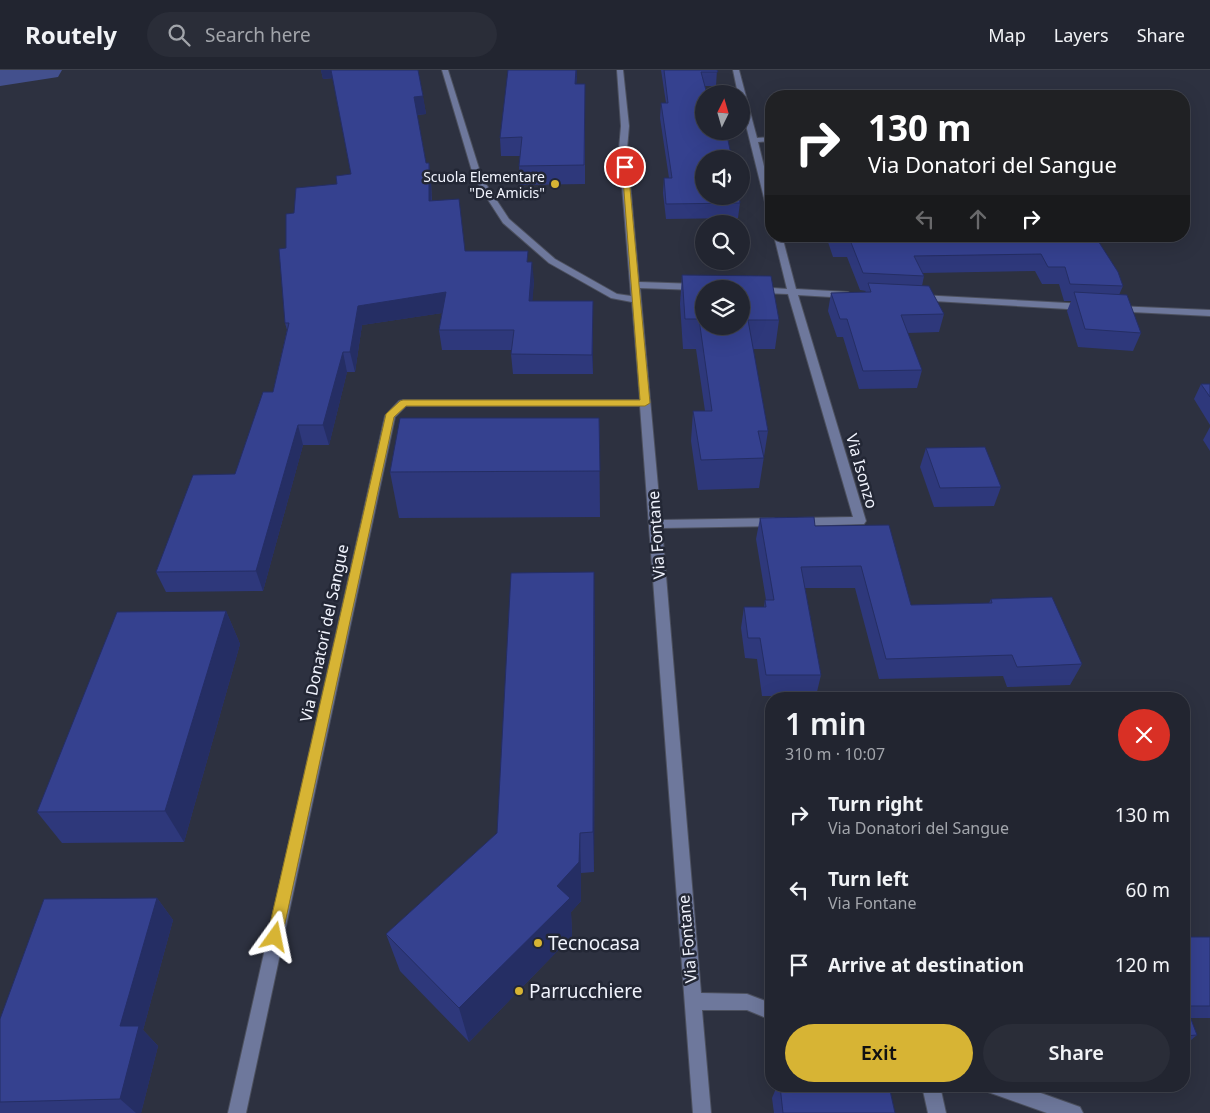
<!DOCTYPE html>
<meta charset="utf-8">
<style>
:root{--surface:#222530;--page:#2a2d38;--text:#f1f3f6;--muted:#a2a5ab;--line:#3f424c;--accent:#d7b434}
body{margin:0;font-family:"Noto Sans",sans-serif;background:var(--page);color:var(--text);height:100vh;display:flex;flex-direction:column;font-size:19px;white-space:nowrap}
*{box-sizing:border-box;margin:0}
p{font-size:16px;color:var(--muted)}
.icon{flex:none;width:28px;height:28px;fill:none;stroke:currentColor;stroke-width:2;stroke-linecap:round;stroke-linejoin:round}
.map{position:relative;flex:1;overflow:hidden}
.details{position:absolute;left:765px;top:622px;width:425px;height:400px;display:flex;flex-direction:column;background:var(--surface);border-radius:20px;box-shadow:0 5px 20px #0002,0 0 0 1px var(--line)}
.details>*{flex:none}
.hud{position:absolute;left:765px;top:20px;width:425px;height:152px;border-radius:20px;box-shadow:0 5px 20px #0002,0 0 0 1px var(--line);background:#202124;color:#fff;overflow:hidden}
.needle{width:32px;rotate:5deg}
.tools{position:absolute;left:695px;top:15px;display:grid;gap:10px}
.tools a{display:grid;place-items:center;width:55px;height:55px;border-radius:50%;background:var(--surface);box-shadow:0 5px 20px #0002,0 0 0 1px var(--line);font-size:25px}
.pin{position:absolute;display:grid;place-items:center;width:42px;height:42px;color:#fff;margin:-21px;border:2px solid #fff;border-radius:50%;box-shadow:0 1px 5px #0007}
.me{position:absolute;width:55px;margin:-28px;rotate:12deg;stroke-linejoin:round;filter:drop-shadow(0 0 4px #0008)}
.turn{display:flex;align-items:center;gap:18px;height:105px;padding:0 20px;font-size:22px}
.turn .icon{width:65px;height:65px;stroke-width:2.5}
.turn b{display:block;font-size:35px;line-height:42px}
.lanes{display:flex;align-items:center;height:48px;padding:0 20px;background:#0003;justify-content:center;gap:25px;direction:ltr}
.lanes .off{opacity:.35}
.round{display:grid;place-items:center;flex:none;width:52px;height:52px;border-radius:26px;background:var(--page)}
.overview{display:flex;align-items:center;justify-content:space-between;height:85px;padding:0 20px}
h1{font-size:30px;font-weight:600;line-height:38px}
.primary-button{display:flex;gap:10px;margin-top:auto;padding:10px 20px}
.primary-button a{flex:1;height:58px;border-radius:30px;background:var(--accent);color:#111;font-size:20px;font-weight:600;line-height:58px;text-align:center}
.primary-button a+a{background:var(--page);color:var(--text)}
ul{padding:0;list-style:none}
li{display:flex;align-items:center;gap:15px;height:75px;padding:0 20px}
li div{flex:1}
li b{display:block;font-size:19px}
li em{font-style:normal}
header{display:flex;align-items:center;gap:30px;box-sizing:border-box;height:70px;padding:0 25px;background:var(--surface);border-bottom:1px solid var(--line)}
header strong{font-size:24px}
nav{display:flex;gap:28px;margin-inline-start:auto;font-size:18px}
.search{width:350px;height:45px;background:var(--page);display:flex;align-items:center;gap:12px;box-sizing:border-box;padding:0 18px;border-radius:28px;color:var(--muted);font-size:19px}
.map>svg:first-child{display:block}
</style>
<header>
<strong>Routely</strong>
<div class="search"><svg class="icon" aria-label="search" viewBox="0 0 24 24"><circle cx="10" cy="10" r="6"/><path d="M15 15l6 6"/></svg>Search here</div>
<nav><a>Map</a><a>Layers</a><a>Share</a></nav>
</header>
<div class="map">
<svg width="1210" height="1043" viewBox="0 0 1210 1043">
<rect width="100%" height="100%" fill="#2d3140"/>
<polygon fill="#43508d" points="0,0 62,0 58,7 0,16"/>
<g fill="none" stroke-linecap="round" stroke-linejoin="round">
<defs>
<g id="minor">
<polygon points="442,0 448,0 482,108 509,149 555,189 617,224 631,226 619,79 621,56 617,0 623,0 629,56 627,79 639,212 697,214 702,217 697,220 640,218 661,450 774,448 780,452 774,456 662,458 701,923 747,924 771,933 771,950 747,940 702,940 711,1043 693,1043 640,336 406,336 395,347 246,1043 228,1043 385,346 399,331 403,330 640,330 632,232 611,228 549,193 503,153 474,108"/>
<polygon points="733,0 739,0 757,68 771,67 771,71 758,72 771,125 771,142 767,140 741,35 741,24 738,24"/>
<polygon points="774,166 782,166 796,219 848,222 853,225 848,228 798,225 866,451 864,454 799,456 793,452 799,448 853,447 788,224 741,222 741,219 737,219 741,216 787,219"/>
<polygon points="920,225 1085,234 1090,237 1085,240 917,230 917,226"/>
<polygon points="1115,236 1210,240 1210,246 1112,241 1112,237"/>
<polygon points="922,1016 940,1016 946,1043 928,1043"/>
<polygon points="985,1016 1021,1016 1080,1037 1083,1043 1047,1043 988,1022"/>
</g>
</defs>
<use href="#minor" stroke="#4c505e" stroke-width="2"/>
<use href="#minor" fill="#6e789c" fill-rule="evenodd"/>
</g>
<g fill="#2e387b">
<polygon points="321,0 418,0 426,44 417,45 426,93 429,93 431,112 432,131 465,181 528,192 534,211 532,231 593,231 593,304 513,304 511,284 512,280 442,280 439,260 442,243 362,255 355,302 347,302 329,375 303,375 263,521 166,522 156,502 235,404 273,322 287,260 285,253 286,178 294,143 351,104 333,8 323,9"/>
<polygon points="661,0 717,0 716,16 705,16 704,24 740,133 738,148 666,149 663,123 664,108 669,108 660,48 661,33 666,33"/>
<polygon points="577,6 576,14 585,14 585,114 520,115 519,96 520,86 501,86 500,68"/>
<polygon points="826,166 1095,166 1123,216 1119,225 1141,263 1133,281 1078,277 1067,241 1071,231 1064,231 1059,214 1042,214 1035,201 922,203 924,206 922,216 944,244 939,262 907,263 922,300 917,318 859,319 843,267 837,267 828,241 831,223 865,222 866,221 860,220 847,187 833,187"/>
<polygon points="682,205 779,250 775,279 753,279 768,361 759,418 698,420 691,371 693,341 705,341 696,279 683,279 680,234"/>
<polygon points="1201,314 1210,314 1210,355 1194,329"/>
<polygon points="599,348 600,447 399,448 390,402"/>
<polygon points="1210,357 1210,381 1203,370"/>
<polygon points="926,378 1001,417 994,436 934,437 920,397"/>
<polygon points="760,448 815,456 911,535 989,533 991,529 1082,594 1070,615 1007,617 1003,606 879,609 855,518 805,518 821,605 816,626 762,626 757,589 745,588 741,558 744,537 764,537 765,530 766,530 756,469"/>
<polygon points="226,541 240,574 184,772 62,773 37,742"/>
<polygon points="595,547 594,802 581,803 581,831 571,842 572,866 469,972 400,901 386,864 497,763"/>
<polygon points="771,730 771,772 768,746"/>
<polygon points="157,828 173,850 143,960 158,976 141,1043 0,1043 0,949"/>
<polygon points="1184,867 1210,867 1210,948 1190,948 1197,965 1184,976"/>
<polygon points="777,1016 889,1016 895,1043 774,1043 772,1028"/>
</g>
<g fill="#252e64">
<polygon points="321,0 331,0 333,8 323,9"/>
<polygon points="576,0 577,0 577,6 575,32 575,14"/>
<polygon points="423,26 426,44 416,45 414,27"/>
<polygon points="429,93 431,112 432,150 429,131"/>
<polygon points="532,192 534,211 531,251 529,231"/>
<polygon points="446,222 449,242 362,255 355,302 350,282 358,236"/>
<polygon points="593,231 593,304 592,285"/>
<polygon points="343,282 347,302 329,375 323,355"/>
<polygon points="298,355 303,375 263,521 256,501"/>
<polygon points="594,502 595,547 594,802 593,762"/>
<polygon points="226,541 240,574 184,772 165,741"/>
<polygon points="580,763 581,803 581,831 571,842 572,866 469,972 459,938 557,816"/>
<polygon points="157,828 173,850 143,960 158,976 141,1043 136,1043 120,1029 120,956"/>
</g>
<g fill="#35418f" stroke="#252e64" fill-rule="evenodd">
<polygon points="331,0 418,0 423,26 414,27 426,93 429,93 429,131 459,129 465,181 528,181 527,192 532,192 529,231 593,231 592,285 511,284 514,260 439,260 446,222 358,236 350,282 343,282 323,355 298,355 256,501 156,502 193,405 235,404 263,322 273,322 289,253 285,253 279,179 286,178 286,144 294,143 296,118 337,114 336,106 351,104"/>
<polygon points="508,0 576,0 575,14 585,14 584,95 519,96 522,67 500,68"/>
<polygon points="664,0 717,0 718,2 701,2 707,24 704,24 704,61 726,61 732,89 704,89 704,126 739,126 740,133 666,134 664,108 672,108 661,33 668,33"/>
<polygon points="835,166 1095,166 1118,202 1123,216 1070,214 1065,197 1048,197 1041,184 914,186 924,206 863,203 850,170 837,171"/>
<path d="M682,205L771,206L779,250H748L768,361H758L764,388L701,390L693,341H712L699,249H685ZM704,219H741V256H704Z"/>
<polygon points="868,213 929,216 944,244 901,245 922,300 863,301 847,249 840,249 831,223 871,222"/>
<polygon points="1074,222 1127,225 1141,263 1085,259"/>
<polygon points="1201,314 1210,314 1210,327"/>
<polygon points="400,348 599,348 600,401 390,402"/>
<polygon points="985,377 1001,417 940,418 926,378"/>
<polygon points="814,447 815,456 889,455 911,535 992,533 991,529 1052,527 1082,594 1017,597 1012,585 886,589 861,496 801,497 821,605 766,605 760,568 748,568 744,537 766,537 765,530 774,530 760,448"/>
<polygon points="594,502 593,762 580,763 579,792 557,816 570,828 459,938 386,864 497,763 511,503"/>
<polygon points="226,541 165,741 37,742 117,542"/>
<polygon points="157,828 120,956 139,956 120,1029 0,1032 0,949 44,829"/>
<polygon points="1184,867 1210,867 1210,936 1186,936 1197,965 1184,966"/>
<polygon points="780,1016 889,1016 895,1043 783,1043"/>
</g>
<polygon fill="#d7b434" stroke="#8c7522" points="622,95 628,97 650,333 645,336 406,336 394,347 282,867 280,872 275,874 270,872 267,867 386,344 400,331 403,330 640,330"/>
<g fill="#d7b434" stroke="#232735" stroke-width="2">
<circle cx="555" cy="114" r="5"/>
<circle cx="538" cy="873" r="5"/>
<circle cx="519" cy="921" r="5"/>
</g>
<g text-anchor="middle" dominant-baseline="central" stroke-width="5" stroke-linejoin="round" paint-order="stroke">
<g font-size="14" fill="#f0f3fd" stroke="#232735" text-anchor="end">
<text x="545" y="106">Scuola Elementare<tspan x="545" dy="16">"De Amicis"</tspan></text>
</g>
<g font-size="16" fill="#f0f3fd" stroke="#232735">
<text transform="translate(862 401) rotate(74)">Via Isonzo</text>
<text transform="translate(656 465) rotate(-94)">Via Fontane</text>
<text transform="translate(324 563) rotate(-78)">Via Donatori del Sangue</text>
<text transform="translate(687 869) rotate(-95)">Via Fontane</text>
</g>
<g font-size="19" fill="#f0f3fd" stroke="#232735" text-anchor="start">
<text x="548" y="873">Tecnocasa</text>
<text x="529" y="921">Parrucchiere</text>
</g>
</g>
</svg>
<div class="tools">
<a><svg class="needle" viewBox="-14 -14 28 28"><path d="M0-13l5 13h-10z" fill="#e53935"/><path d="M0 13l5-13h-10z" fill="#a2a5ab"/></svg></a>
<a><svg class="icon" aria-label="sound" viewBox="0 0 24 24"><path d="M4 9h4l5-4v14l-5-4H4zM17 9q2 3 0 6"/></svg></a>
<a><svg class="icon" aria-label="search" viewBox="0 0 24 24"><circle cx="10" cy="10" r="6"/><path d="M15 15l6 6"/></svg></a>
<a><svg class="icon" aria-label="layers" viewBox="0 0 24 24"><path d="M12 4l9 5-9 5-9-5zM3 14l9 5 9-5"/></svg></a>
</div>
<div class="pin" style="left:625px;top:97px;background:#d93025"><svg class="icon" aria-label="arrive" viewBox="0 0 24 24"><path d="M6 21V4h12l-3 4 3 4H6"/></svg></div>
<svg class="me" style="left:275px;top:867px" viewBox="-20 -20 40 40"><path d="M0-17L14 15 0 8-14 15z" fill="#d7b434" stroke="#fff" stroke-width="4"/></svg>
<div class="hud">
<div class="turn"><svg class="icon" aria-label="right" viewBox="0 0 24 24"><path d="M7 20v-9h11M14 6l5 5-5 5"/></svg><div><b>130 m</b>Via Donatori del Sangue</div></div>
<div class="lanes"><svg class="icon off" aria-label="left" viewBox="0 0 24 24"><path d="M17 20v-9H6M10 6l-5 5 5 5"/></svg><svg class="icon off" aria-label="ahead" viewBox="0 0 24 24"><path d="M12 20V5M6 11l6-6 6 6"/></svg><svg class="icon" aria-label="right" viewBox="0 0 24 24"><path d="M7 20v-9h11M14 6l5 5-5 5"/></svg></div>
</div>
<section class="details">
<div class="overview"><div><h1>1 min</h1><p>310 m · 10:07</p></div><a class="round" style="background:#d93025;color:#fff"><svg class="icon" aria-label="close" viewBox="0 0 24 24"><path d="M6 6l12 12M18 6L6 18"/></svg></a></div>
<ul>
<li><svg class="icon" aria-label="right" viewBox="0 0 24 24"><path d="M7 20v-9h11M14 6l5 5-5 5"/></svg><div><b>Turn right</b><p>Via Donatori del Sangue</p></div><em>130 m</em></li>
<li><svg class="icon" aria-label="left" viewBox="0 0 24 24"><path d="M17 20v-9H6M10 6l-5 5 5 5"/></svg><div><b>Turn left</b><p>Via Fontane</p></div><em>60 m</em></li>
<li><svg class="icon" aria-label="arrive" viewBox="0 0 24 24"><path d="M6 21V4h12l-3 4 3 4H6"/></svg><div><b>Arrive at destination</b></div><em>120 m</em></li>
</ul>
<div class="primary-button"><a>Exit</a><a>Share</a></div>
</section>
</div>
